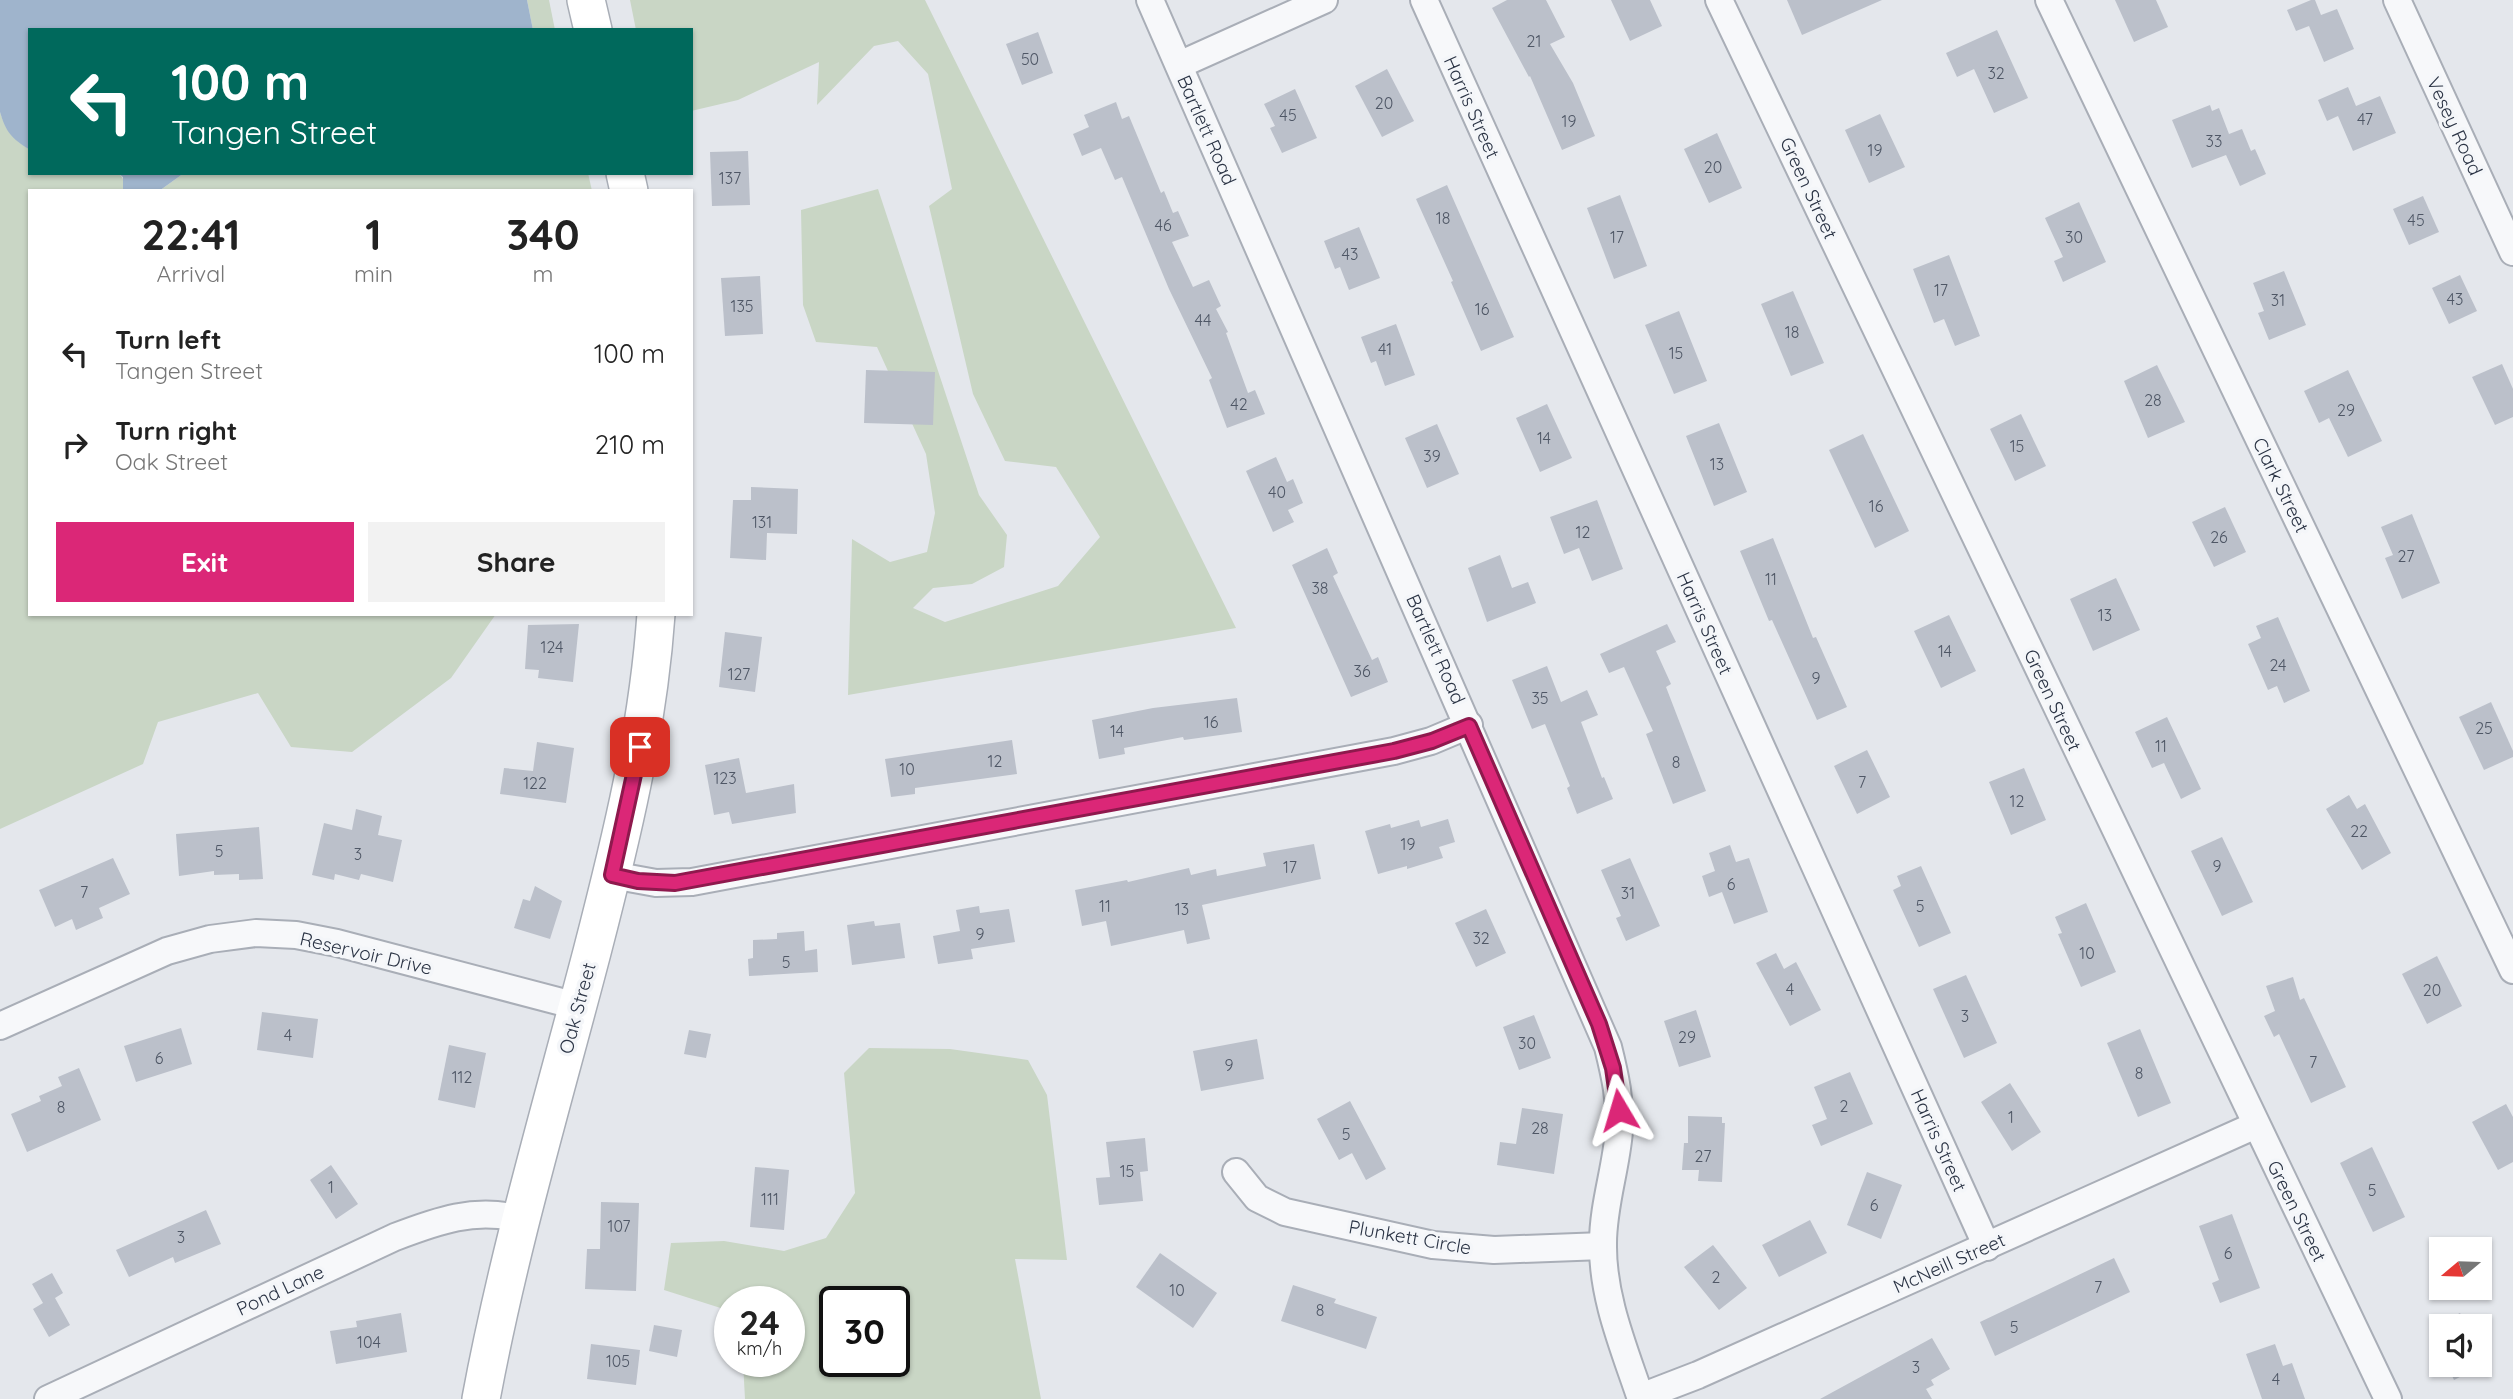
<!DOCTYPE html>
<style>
:root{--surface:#fff;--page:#f2f2f2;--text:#222;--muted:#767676;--accent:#db2777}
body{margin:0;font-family:Quicksand,sans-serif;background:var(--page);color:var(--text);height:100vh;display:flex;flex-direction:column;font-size:26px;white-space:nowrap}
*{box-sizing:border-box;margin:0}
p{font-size:23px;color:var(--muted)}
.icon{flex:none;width:38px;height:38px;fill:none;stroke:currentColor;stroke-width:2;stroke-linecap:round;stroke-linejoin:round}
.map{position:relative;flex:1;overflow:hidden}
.sheet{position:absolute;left:28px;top:189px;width:665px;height:427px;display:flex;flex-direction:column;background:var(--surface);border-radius:0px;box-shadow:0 2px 5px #0004}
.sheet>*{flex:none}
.hud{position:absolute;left:28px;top:28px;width:665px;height:147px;border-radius:0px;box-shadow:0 2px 5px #0004;background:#00695c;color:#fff;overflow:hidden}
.needle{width:46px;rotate:251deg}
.tools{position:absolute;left:2429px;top:1237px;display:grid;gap:14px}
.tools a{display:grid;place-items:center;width:63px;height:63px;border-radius:0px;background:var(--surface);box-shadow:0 2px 5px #0004;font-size:35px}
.speed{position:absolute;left:714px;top:1286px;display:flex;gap:14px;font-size:35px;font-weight:700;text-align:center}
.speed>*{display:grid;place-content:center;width:91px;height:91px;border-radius:50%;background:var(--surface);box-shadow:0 2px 5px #0004;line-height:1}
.speed small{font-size:18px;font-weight:400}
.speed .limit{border:4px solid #111;border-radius:10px;background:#fff;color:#111}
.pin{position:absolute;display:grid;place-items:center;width:60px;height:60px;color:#fff;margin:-30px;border-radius:14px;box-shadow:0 4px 10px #0006}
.me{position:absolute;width:77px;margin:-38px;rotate:353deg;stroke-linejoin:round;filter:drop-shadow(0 0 5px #0008)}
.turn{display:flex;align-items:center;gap:24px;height:147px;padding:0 28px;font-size:32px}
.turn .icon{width:91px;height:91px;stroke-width:2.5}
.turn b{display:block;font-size:49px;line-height:60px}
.eta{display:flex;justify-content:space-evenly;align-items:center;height:119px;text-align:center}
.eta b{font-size:42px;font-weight:800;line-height:49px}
.action{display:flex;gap:14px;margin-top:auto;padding:14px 28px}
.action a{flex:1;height:80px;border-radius:0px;background:var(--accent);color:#fff;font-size:28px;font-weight:800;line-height:80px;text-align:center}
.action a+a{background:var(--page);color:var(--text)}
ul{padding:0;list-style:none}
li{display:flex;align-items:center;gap:21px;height:91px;padding:0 28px}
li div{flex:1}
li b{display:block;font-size:26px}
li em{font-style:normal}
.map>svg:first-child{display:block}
</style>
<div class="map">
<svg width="2513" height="1399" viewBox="0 0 2513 1399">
<rect width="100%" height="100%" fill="#e4e7ec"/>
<g fill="#c9d6c5" fill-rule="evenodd">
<polygon points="527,0 549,0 555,30 533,30"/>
<polygon points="630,0 925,0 1236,628 848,695 852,539 890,562 927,552 935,513 926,454 877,347 816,342 803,305 801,210 878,189 979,495 1007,535 1004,567 972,584 933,588 913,608 945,622 1058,586 1100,537 1056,467 1005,461 973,394 929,206 952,189 928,74 898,41 874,46 817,105 819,62 738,100 691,111 691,30 636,30"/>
<path d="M0,112C7,133 12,137 30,150V173H118C124,178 125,183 123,191H30V614H496L451,678L352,752L291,747L258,693L158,722L143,764L0,829Z"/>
<polygon points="184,173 588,173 592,191 159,191"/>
<path d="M869,1048L950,1049L1028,1060L1047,1095L1067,1260L1015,1259L1041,1399H745L743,1362H789V1302H730V1311L664,1290L671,1243L724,1241L784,1251L826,1238L855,1193L844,1073ZM894,1302V1362H835V1302Z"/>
</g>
<g fill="#9fb4cc">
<path d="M0,0H527L533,30H30V150C11,138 6,132 0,112Z"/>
<polygon points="118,173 184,173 159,191 123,191 123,177"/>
</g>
<g fill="#bbc0ca">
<polygon points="1507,0 1546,0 1565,37 1550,44 1573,83 1595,136 1562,150 1530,76 1529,77 1492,8"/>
<polygon points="1611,0 1650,0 1662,26 1630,41"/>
<polygon points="1787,0 1882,0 1802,35"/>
<polygon points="2115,0 2156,0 2168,27 2134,42"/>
<polygon points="2311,0 2315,0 2321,15 2337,9 2354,49 2324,62 2309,26 2296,31 2287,10"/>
<polygon points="1997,30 2028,98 1994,113 1974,69 1957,77 1946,53"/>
<polygon points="1038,32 1053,73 1022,85 1006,44"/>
<polygon points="1387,69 1414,121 1382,137 1355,86"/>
<polygon points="2348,87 2356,106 2380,96 2396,133 2353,151 2338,116 2327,121 2318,100"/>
<polygon points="1295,89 1317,138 1282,153 1270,128 1275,126 1264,104"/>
<polygon points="1116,102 1122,119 1129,116 1161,193 1164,191 1173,213 1178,211 1189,236 1172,242 1193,287 1209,280 1221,306 1216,309 1228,332 1226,333 1248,393 1255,390 1265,414 1227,428 1209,380 1212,378 1169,289 1122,177 1115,180 1101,148 1082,156 1073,134 1089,127 1084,115"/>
<polygon points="2210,105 2212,111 2219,108 2229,134 2242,129 2251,151 2255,149 2266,174 2240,186 2226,155 2192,168 2172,120"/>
<polygon points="1880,114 1905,167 1869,183 1845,130"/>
<polygon points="1717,133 1742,188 1709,203 1684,149"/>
<polygon points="748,151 750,205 712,206 710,152"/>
<polygon points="1447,185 1514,337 1481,351 1451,282 1453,281 1416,199"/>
<polygon points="1620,195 1647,266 1614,279 1587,208"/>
<polygon points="2423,196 2439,232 2409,245 2393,209"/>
<polygon points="2079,202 2106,262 2063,282 2054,261 2063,257 2045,218"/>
<polygon points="1359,227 1380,278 1349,290 1340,267 1335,269 1324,241"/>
<polygon points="1949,255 1980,336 1955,346 1944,319 1934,323 1913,269"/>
<polygon points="2284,271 2306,325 2269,340 2258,313 2264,311 2253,283"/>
<polygon points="2460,275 2477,311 2449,324 2432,288"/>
<polygon points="760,276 763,334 725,336 721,278"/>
<polygon points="1793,291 1824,363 1791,376 1761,304"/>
<polygon points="1679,311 1707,381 1674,394 1645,325"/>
<polygon points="1396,324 1415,375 1385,386 1376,361 1371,363 1361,337"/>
<polygon points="2502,364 2513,389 2513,417 2495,425 2472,377"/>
<polygon points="2157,365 2185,422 2148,438 2124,381"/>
<polygon points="866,370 935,372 933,425 864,423"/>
<polygon points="2348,370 2382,441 2348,457 2329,418 2319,423 2304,391"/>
<polygon points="1547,404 1572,458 1540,472 1516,418"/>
<polygon points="2021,414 2046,466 2015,481 1990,429"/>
<polygon points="1719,423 1747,492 1714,506 1686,436"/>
<polygon points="1437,424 1459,474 1427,488 1405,438"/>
<polygon points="1863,434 1909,531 1875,548 1829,450"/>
<polygon points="1276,457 1287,482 1293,479 1303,503 1288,510 1294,522 1273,532 1246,471"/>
<polygon points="751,487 798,489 797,534 767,533 766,560 730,558 733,500 751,500"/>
<polygon points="1597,500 1623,569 1592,581 1579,548 1564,554 1550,517"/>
<polygon points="2225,507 2246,552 2214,567 2192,522"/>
<polygon points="2412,514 2440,583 2402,599 2385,558 2393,555 2381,527"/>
<polygon points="1773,538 1813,638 1816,637 1847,707 1817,720 1772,620 1769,621 1740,551"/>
<polygon points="1327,548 1338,573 1333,576 1372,660 1378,657 1388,682 1351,697 1292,565"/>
<polygon points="1500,555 1512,588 1528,582 1536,603 1487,622 1468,568"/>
<polygon points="2116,578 2140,630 2093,651 2070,599"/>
<polygon points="1949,615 1976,671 1941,688 1914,631"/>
<polygon points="2278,617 2310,691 2284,703 2277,686 2268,690 2248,644 2261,638 2256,626"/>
<polygon points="579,624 573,682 538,678 539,670 525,669 528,625"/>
<polygon points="1667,624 1676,642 1656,651 1671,684 1666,687 1706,791 1673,804 1646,734 1653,731 1624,667 1609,673 1600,654"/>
<polygon points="725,632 762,637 755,692 719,687"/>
<polygon points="1547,666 1561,702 1587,690 1598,715 1581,722 1602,778 1604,777 1613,799 1577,814 1567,788 1570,786 1545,724 1532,729 1512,680"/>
<polygon points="1237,698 1242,732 1184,740 1183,737 1124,748 1125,754 1099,759 1092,720 1153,708"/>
<polygon points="2491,702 2513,751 2513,757 2484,770 2459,717"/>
<polygon points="2167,717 2201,789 2181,799 2164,763 2152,768 2135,732"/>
<polygon points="1012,740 1017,774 915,788 915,794 891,797 885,759"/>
<polygon points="537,742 574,748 566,803 500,794 504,768 533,771"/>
<polygon points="1867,750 1890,797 1857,814 1834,766"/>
<polygon points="739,758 746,793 794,784 796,813 732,824 729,812 714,815 705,765"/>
<polygon points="2024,768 2046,820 2011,835 1989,782"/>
<polygon points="2349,795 2357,809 2365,804 2391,853 2362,870 2326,809"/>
<polygon points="356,809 382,816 378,835 402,840 393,882 361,874 359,880 335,874 334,880 312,875 324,823 352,830"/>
<polygon points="1448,819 1455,842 1439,847 1443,858 1407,869 1407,866 1378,874 1365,831 1390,824 1391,828 1419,820 1421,827"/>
<polygon points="259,827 263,879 239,880 239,874 214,875 214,871 179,876 176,834"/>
<polygon points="2222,837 2253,902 2222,916 2191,851"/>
<polygon points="1314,844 1321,879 1202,905 1210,939 1187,944 1184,930 1111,946 1106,921 1082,926 1075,890 1127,880 1128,882 1189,868 1191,875 1216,869 1217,876 1266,866 1263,853"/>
<polygon points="1730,845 1736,862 1749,858 1768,912 1734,924 1722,892 1709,897 1702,876 1715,871 1709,853"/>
<polygon points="113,858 130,894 99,908 103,918 76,930 72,919 55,927 39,890"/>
<polygon points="1630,858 1660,926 1626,941 1616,918 1621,916 1601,870"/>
<polygon points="1921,866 1951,933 1919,947 1893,890 1901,886 1897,876"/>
<polygon points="535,886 562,901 550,939 514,928 523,899 530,901"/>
<polygon points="2086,903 2116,972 2081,987 2058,934 2062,933 2055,917"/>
<polygon points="979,906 980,913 1009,909 1015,942 971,949 973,959 938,964 933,936 960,931 956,910"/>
<polygon points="1486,909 1506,953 1476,967 1455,923"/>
<polygon points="874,921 875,926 900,923 905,958 852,965 847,925"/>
<polygon points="804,931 805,951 817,949 818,972 749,976 748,959 753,958 753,940 777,939 777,933"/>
<polygon points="1776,953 1784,969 1796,962 1821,1010 1790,1026 1756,963"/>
<polygon points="2437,956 2462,1006 2427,1024 2402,974"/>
<polygon points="1966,975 1997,1043 1964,1058 1933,989"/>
<polygon points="2293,977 2300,1000 2304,998 2346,1087 2311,1103 2279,1034 2274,1037 2264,1016 2275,1011 2266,986"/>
<polygon points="1696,1010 1711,1057 1679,1067 1664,1021"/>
<polygon points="262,1012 318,1019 313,1058 257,1050"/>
<polygon points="1534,1015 1551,1058 1519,1070 1503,1027"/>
<polygon points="181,1028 192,1064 136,1082 124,1046"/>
<polygon points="2140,1029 2171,1103 2138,1117 2107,1043"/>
<polygon points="689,1030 711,1034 706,1058 684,1054"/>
<polygon points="1257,1039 1264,1079 1201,1091 1193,1051"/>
<polygon points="449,1045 486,1053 475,1108 438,1100"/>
<polygon points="79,1068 101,1120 27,1152 11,1114 41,1101 39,1096 62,1086 58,1077"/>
<polygon points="1850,1072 1873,1124 1821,1146 1812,1125 1827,1119 1814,1087"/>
<polygon points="2010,1083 2041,1132 2012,1151 1981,1102"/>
<polygon points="1350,1101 1386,1169 1366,1180 1352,1153 1339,1160 1317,1119"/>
<polygon points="2506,1104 2513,1117 2513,1162 2498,1170 2472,1122"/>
<polygon points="1522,1108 1563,1114 1554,1174 1497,1165 1500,1142 1516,1144"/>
<polygon points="1688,1116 1722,1117 1722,1123 1725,1123 1722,1182 1698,1181 1699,1170 1682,1170 1684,1143 1688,1143"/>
<polygon points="1145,1138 1148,1171 1140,1172 1143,1201 1099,1205 1096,1178 1110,1177 1106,1142"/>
<polygon points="2372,1147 2405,1217 2373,1232 2340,1163"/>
<polygon points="331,1165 358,1204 336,1219 310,1180"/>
<polygon points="755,1167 789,1170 784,1230 750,1227"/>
<polygon points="1867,1172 1902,1185 1881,1239 1847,1225"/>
<polygon points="601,1202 639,1203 636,1291 585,1289 587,1249 600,1249"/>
<polygon points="206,1210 221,1244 175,1263 173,1257 129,1277 116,1250"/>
<polygon points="2232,1214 2260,1288 2220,1303 2212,1283 2219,1280 2199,1226"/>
<polygon points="1810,1220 1827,1253 1779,1277 1762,1245"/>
<polygon points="1713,1245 1747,1288 1719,1310 1684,1267"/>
<polygon points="1160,1253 1217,1293 1193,1328 1136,1287"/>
<polygon points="2114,1258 2130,1292 1995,1356 1980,1322"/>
<polygon points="52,1273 63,1293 55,1298 70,1325 49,1337 33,1309 43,1303 32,1284"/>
<polygon points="1293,1285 1336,1299 1334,1303 1377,1317 1366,1349 1281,1321"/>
<polygon points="401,1313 407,1352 336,1364 330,1331 357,1327 356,1321"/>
<polygon points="2460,1313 2467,1326 2441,1326 2441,1354 2429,1329"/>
<polygon points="654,1325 682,1330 677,1357 649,1351"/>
<polygon points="1932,1338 1950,1369 1931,1380 1934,1385 1926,1389 1932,1399 1820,1399"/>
<polygon points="591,1344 640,1350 636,1385 587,1379"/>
<polygon points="2275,1344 2283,1366 2292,1363 2305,1399 2262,1399 2246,1354"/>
<polygon points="2480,1352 2486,1364 2454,1380 2447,1365 2480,1365"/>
</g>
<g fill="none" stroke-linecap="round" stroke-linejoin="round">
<defs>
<g id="street">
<path d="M1150,0L1608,1047C1615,1075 1621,1102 1619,1131C1616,1169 1603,1205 1603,1243C1602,1297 1624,1348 1641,1399"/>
<polyline points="1424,0 1987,1247"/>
<polyline points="1719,0 2388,1399"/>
<polyline points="2049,0 2513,970"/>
<polyline points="2397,0 2513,252"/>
<polyline points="1179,65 1324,0"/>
<polyline points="612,875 656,883 692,882 1394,751 1431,741 1469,725"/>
<polyline points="0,1026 167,951 210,939 256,933 296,935 337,943 577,1006"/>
<polyline points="1236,1172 1257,1198 1285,1212 1433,1245 1494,1250 1603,1246"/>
<polyline points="1641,1397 1698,1375 2256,1125"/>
<path d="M48,1399L395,1237C437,1221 475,1207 520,1219"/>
</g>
<g id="secondary">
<polyline points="586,0 593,30"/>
<polyline points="625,173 629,191"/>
<path d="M481,1399C509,1248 553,1101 592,952C621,840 648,730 656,614"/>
</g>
</defs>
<use href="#street" stroke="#a9aeb7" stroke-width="30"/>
<use href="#secondary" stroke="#a9aeb7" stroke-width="40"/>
<use href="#street" stroke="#f7f8fa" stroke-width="26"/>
<use href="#secondary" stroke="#fff" stroke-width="37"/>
</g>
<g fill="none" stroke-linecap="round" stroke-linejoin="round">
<defs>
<polyline id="route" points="640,747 612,875 638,881 675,883 1394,751 1432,741 1469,726 1599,1024 1613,1068 1619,1110"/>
</defs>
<use href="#route" stroke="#8e194d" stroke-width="18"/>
<use href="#route" stroke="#db2777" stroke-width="12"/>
</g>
<g text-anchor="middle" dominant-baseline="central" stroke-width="7" stroke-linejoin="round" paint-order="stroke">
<g font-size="16" fill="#4f5766">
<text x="1534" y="41">21</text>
<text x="1030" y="59">50</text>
<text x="1996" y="73">32</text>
<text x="1384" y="103">20</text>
<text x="1288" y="115">45</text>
<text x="2365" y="119">47</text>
<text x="1569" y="121">19</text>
<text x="2214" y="141">33</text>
<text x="1875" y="150">19</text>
<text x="1713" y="167">20</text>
<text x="730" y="178">137</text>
<text x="1443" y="218">18</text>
<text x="2416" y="220">45</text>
<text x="1163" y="225">46</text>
<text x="1617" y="237">17</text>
<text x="2074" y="237">30</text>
<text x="1350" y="254">43</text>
<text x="1941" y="290">17</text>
<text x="2455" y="299">43</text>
<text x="2278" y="300">31</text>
<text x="742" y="306">135</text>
<text x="1482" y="309">16</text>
<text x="1203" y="320">44</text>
<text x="1792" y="332">18</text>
<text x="1385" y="349">41</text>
<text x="1676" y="353">15</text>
<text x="2153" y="400">28</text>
<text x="1239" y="404">42</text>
<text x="2346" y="410">29</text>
<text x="1544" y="438">14</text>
<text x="2017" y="446">15</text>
<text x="1432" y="456">39</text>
<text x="1717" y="464">13</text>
<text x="1277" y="492">40</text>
<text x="1876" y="506">16</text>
<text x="762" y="522">131</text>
<text x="1583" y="532">12</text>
<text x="2219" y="537">26</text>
<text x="2406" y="556">27</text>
<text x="1771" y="579">11</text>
<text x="1320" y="588">38</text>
<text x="2105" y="615">13</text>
<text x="552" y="647">124</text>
<text x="1945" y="651">14</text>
<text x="2278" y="665">24</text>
<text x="1362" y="671">36</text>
<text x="739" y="674">127</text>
<text x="1816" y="678">9</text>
<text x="1540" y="698">35</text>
<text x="1211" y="722">16</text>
<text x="2484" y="728">25</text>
<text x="1117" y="731">14</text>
<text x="2161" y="746">11</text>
<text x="995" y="761">12</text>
<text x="1676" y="762">8</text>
<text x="907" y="769">10</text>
<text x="725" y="778">123</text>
<text x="1862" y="782">7</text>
<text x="535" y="783">122</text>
<text x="2017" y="801">12</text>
<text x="2359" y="831">22</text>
<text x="1408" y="844">19</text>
<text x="219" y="851">5</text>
<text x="358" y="854">3</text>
<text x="2217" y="866">9</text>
<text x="1290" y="867">17</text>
<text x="1731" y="884">6</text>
<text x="84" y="892">7</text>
<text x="1628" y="893">31</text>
<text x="1105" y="906">11</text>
<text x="1920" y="906">5</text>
<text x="1182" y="909">13</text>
<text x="980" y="934">9</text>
<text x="1481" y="938">32</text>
<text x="2087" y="953">10</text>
<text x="786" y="962">5</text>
<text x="1790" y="989">4</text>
<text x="2432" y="990">20</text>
<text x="1965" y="1016">3</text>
<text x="288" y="1035">4</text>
<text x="1687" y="1037">29</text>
<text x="1527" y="1043">30</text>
<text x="159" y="1058">6</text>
<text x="2313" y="1062">7</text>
<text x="1229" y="1065">9</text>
<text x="2139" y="1073">8</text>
<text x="462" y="1077">112</text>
<text x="1844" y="1106">2</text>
<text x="61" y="1107">8</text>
<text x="2011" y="1117">1</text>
<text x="1540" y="1128">28</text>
<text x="1346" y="1134">5</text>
<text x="1703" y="1156">27</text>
<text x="1127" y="1171">15</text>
<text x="331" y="1187">1</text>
<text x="2372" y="1190">5</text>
<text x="770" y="1199">111</text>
<text x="1874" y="1205">6</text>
<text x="619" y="1226">107</text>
<text x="181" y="1237">3</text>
<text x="2228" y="1253">6</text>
<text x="1716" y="1277">2</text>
<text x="2098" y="1287">7</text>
<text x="1177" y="1290">10</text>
<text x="1320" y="1310">8</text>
<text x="2014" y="1327">5</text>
<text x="369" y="1342">104</text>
<text x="618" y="1361">105</text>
<text x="1916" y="1367">3</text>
<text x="2276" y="1379">4</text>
</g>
<g font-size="19" fill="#2b3445" stroke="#f4f6f9">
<text transform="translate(1472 107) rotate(66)">Harris Street</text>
<text transform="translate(2455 126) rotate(65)">Vesey Road</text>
<text transform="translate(1207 130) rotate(66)">Bartlett Road</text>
<text transform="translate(1809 188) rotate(65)">Green Street</text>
<text transform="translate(2281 485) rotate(64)">Clark Street</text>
<text transform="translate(1705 623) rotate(66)">Harris Street</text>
<text transform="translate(1436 649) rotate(66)">Bartlett Road</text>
<text transform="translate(2053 700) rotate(65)">Green Street</text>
<text transform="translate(366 953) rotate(13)">Reservoir Drive</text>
<text transform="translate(577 1008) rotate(-75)">Oak Street</text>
<text transform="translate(1939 1140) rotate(66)">Harris Street</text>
<text transform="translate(2297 1211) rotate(64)">Green Street</text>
<text transform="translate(1410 1237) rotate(10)">Plunkett Circle</text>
<text transform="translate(1949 1263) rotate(-24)">McNeill Street</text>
<text transform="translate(280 1290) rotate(-25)">Pond Lane</text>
</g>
</g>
</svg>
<div class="tools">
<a><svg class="needle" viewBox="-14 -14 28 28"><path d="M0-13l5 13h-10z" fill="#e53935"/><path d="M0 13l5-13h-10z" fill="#767676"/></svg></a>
<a><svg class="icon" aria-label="sound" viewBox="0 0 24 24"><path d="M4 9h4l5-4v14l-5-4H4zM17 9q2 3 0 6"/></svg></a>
</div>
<div class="speed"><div>24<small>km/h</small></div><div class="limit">30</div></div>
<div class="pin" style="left:640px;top:747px;background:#d93025"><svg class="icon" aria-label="arrive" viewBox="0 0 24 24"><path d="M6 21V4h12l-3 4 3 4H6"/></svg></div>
<svg class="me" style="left:1619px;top:1110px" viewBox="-20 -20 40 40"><path d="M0-17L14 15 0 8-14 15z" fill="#db2777" stroke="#fff" stroke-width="4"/></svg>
<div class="hud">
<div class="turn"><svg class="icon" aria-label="left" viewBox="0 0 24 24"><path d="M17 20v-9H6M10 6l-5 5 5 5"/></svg><div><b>100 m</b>Tangen Street</div></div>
</div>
<section class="sheet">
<div class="eta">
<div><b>22:41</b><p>Arrival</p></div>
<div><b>1</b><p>min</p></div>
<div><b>340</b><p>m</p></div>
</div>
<ul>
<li><svg class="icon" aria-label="left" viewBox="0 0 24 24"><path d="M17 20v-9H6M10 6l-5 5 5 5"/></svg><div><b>Turn left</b><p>Tangen Street</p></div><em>100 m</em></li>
<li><svg class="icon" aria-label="right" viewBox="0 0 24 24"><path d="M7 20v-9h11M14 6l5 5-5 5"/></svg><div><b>Turn right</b><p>Oak Street</p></div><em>210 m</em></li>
</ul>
<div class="action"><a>Exit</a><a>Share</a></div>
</section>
</div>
